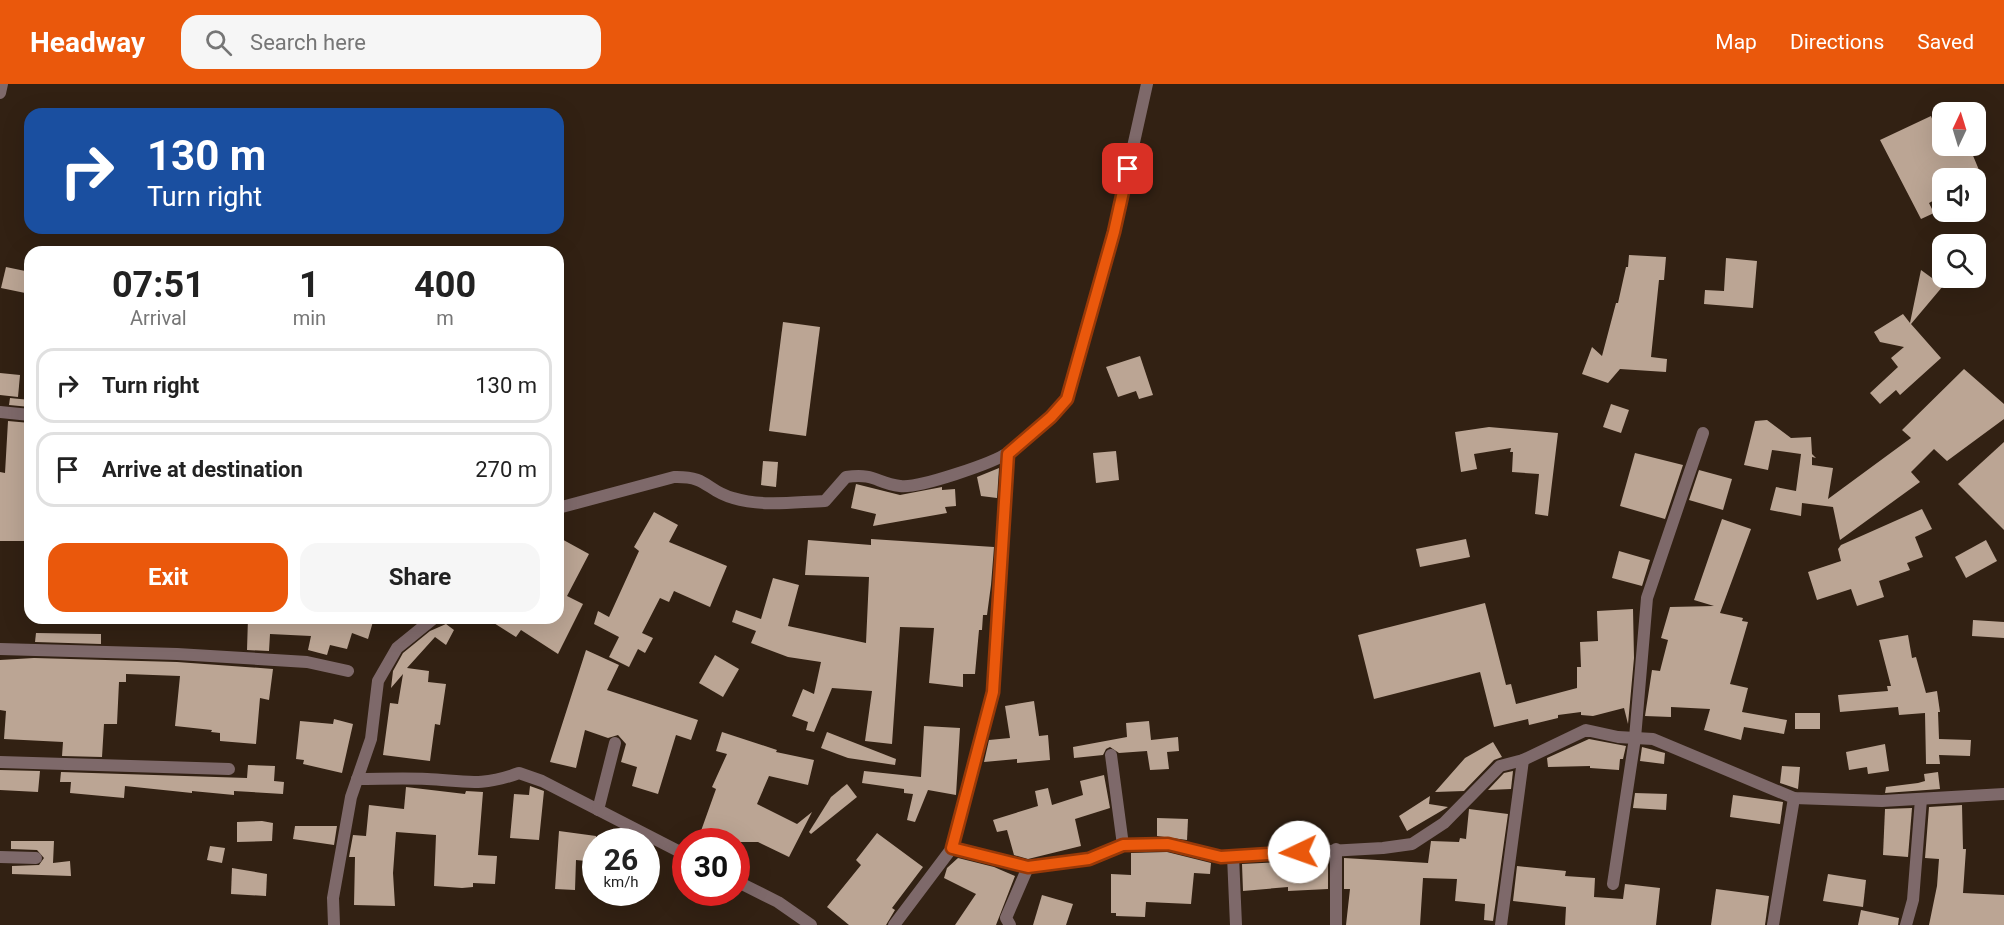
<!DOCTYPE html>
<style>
:root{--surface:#fff;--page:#f6f6f6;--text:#222;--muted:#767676;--line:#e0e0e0;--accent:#ea580c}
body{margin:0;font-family:Roboto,sans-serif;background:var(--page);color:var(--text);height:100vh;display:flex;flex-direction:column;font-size:22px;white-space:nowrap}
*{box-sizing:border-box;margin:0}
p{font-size:20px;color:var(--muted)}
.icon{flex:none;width:33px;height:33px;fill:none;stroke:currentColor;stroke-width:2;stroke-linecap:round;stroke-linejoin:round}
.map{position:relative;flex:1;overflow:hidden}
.drawer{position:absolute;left:24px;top:162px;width:540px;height:378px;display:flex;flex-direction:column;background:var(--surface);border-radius:18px;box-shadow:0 6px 24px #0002}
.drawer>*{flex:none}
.guide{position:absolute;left:24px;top:24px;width:540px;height:126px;border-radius:18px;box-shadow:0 6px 24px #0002;background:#1a4fa0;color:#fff;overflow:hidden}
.needle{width:39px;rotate:4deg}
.buttons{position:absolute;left:1932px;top:18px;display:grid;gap:12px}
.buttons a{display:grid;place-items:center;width:54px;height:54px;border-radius:12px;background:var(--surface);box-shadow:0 6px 24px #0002;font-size:30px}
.speed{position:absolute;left:582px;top:744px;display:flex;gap:12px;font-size:30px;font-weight:700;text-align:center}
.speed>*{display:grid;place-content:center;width:78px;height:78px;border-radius:50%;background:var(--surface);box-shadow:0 6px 24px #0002;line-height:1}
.speed small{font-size:15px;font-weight:400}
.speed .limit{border:9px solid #d22;background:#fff;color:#111}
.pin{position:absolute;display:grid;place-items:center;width:51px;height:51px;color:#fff;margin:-26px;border-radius:12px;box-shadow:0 3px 9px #0006}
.me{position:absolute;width:66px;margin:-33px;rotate:267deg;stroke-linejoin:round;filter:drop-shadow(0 0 4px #0008)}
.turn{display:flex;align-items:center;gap:21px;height:126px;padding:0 24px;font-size:27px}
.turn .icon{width:78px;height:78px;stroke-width:2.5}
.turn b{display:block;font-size:42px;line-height:51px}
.eta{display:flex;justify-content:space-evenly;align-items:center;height:102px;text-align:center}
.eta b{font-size:36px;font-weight:700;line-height:42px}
.cta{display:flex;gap:12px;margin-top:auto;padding:12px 24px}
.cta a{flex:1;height:69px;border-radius:18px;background:var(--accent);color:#fff;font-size:24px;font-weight:700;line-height:69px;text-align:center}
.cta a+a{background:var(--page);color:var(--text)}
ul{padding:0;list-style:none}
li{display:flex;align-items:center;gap:18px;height:75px;margin:0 12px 9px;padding:0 12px;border:3px solid var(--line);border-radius:18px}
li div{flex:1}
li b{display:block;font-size:22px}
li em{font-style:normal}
header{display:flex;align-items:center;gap:36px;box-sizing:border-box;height:84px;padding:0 30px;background:var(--accent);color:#fff}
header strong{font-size:28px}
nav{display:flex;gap:33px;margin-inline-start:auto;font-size:21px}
.search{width:420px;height:54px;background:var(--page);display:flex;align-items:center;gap:15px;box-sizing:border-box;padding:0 21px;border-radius:18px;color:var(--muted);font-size:22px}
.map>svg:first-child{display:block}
</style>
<header>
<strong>Headway</strong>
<div class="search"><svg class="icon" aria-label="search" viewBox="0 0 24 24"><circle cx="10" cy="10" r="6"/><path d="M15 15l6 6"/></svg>Search here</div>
<nav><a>Map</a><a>Directions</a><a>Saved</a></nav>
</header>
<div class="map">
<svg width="2004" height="841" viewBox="0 0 2004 841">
<rect width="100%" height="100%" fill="#322113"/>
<g fill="#bba594">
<polygon points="1931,32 1942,62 1969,62 1979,86 1959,94 1942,94 1942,112 1929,119 1934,129 1921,135 1880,56"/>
<polygon points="1629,171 1666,173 1664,196 1659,196 1651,273 1667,275 1666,288 1620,285 1608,299 1582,290 1592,263 1602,272 1616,219 1618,219 1626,183 1628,183"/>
<polygon points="1726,174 1757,177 1753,224 1704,220 1705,206 1724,207"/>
<polygon points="6,183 30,188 30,210 1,204"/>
<polygon points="1921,186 1943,202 1911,240 1941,274 1900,311 1896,306 1880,320 1870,309 1898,283 1891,274 1904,263 1880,258 1874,248 1903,230 1910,239"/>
<polygon points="783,238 820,243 806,352 769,347"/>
<polygon points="1140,272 1153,311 1139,315 1136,307 1118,313 1106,283"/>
<polygon points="1964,285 2004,320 2004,335 1947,377 1934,365 1911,388 1920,398 1840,456 1833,423 1802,419 1801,432 1770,426 1776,403 1796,407 1801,370 1772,366 1768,386 1744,381 1755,337 1767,336 1791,354 1811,353 1812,370 1816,374 1812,373 1812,381 1833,384 1828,415 1911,354 1902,346"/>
<polygon points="0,289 20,291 18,313 0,311"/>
<polygon points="10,314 30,316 30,323 9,321"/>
<polygon points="1611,320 1629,326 1621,349 1603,343"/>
<polygon points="8,337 30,339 30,457 0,457 0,388 5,389"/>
<polygon points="1489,343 1558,349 1548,432 1535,430 1539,390 1512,388 1513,368 1510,368 1511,364 1474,370 1477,385 1461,388 1455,348"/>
<polygon points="2004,358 2004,446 1958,400"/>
<polygon points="1116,367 1119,396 1096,399 1093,369"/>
<polygon points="1635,369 1683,381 1665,435 1620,422"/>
<polygon points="763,377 778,378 776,403 761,401"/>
<polygon points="999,384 997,414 981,412 977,393"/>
<polygon points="1699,386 1732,395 1723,426 1689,416"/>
<polygon points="856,400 900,411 942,403 942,406 955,405 956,422 945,423 947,429 873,442 876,430 851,424"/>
<polygon points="1922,425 1932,445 1915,453 1923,473 1907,479 1910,486 1879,497 1884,513 1857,522 1851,505 1817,516 1808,488 1841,477 1838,465 1841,461"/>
<polygon points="654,428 678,441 669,458 727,482 710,523 674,507 669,518 660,514 642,549 653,554 645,569 638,565 629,583 609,573 619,553 594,540 598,527 609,533 639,467 634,463"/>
<polygon points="1722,435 1751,445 1720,529 1743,534 1742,537 1748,538 1730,600 1748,604 1742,628 1787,636 1784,650 1744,643 1741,656 1704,646 1710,625 1671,623 1671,633 1645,632 1652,586 1660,587 1668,556 1661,554 1670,523 1714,522 1694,516"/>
<polygon points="558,453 589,470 567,512 583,520 558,570 521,546 516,553 486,534 558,534"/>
<polygon points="871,455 994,463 991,501 987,531 983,531 982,546 979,546 975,590 963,590 963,603 929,599 934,544 900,543 892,660 865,657 872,607 832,604 814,648 806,646 808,638 792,632 803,605 814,610 821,578 788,573 751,559 756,547 732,538 736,526 761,535 773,494 799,501 788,542 866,559 869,493 805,491 808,456 871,461"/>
<polygon points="1466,455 1470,473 1420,483 1416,465"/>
<polygon points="1986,456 1997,477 1966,494 1955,473"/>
<polygon points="1619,467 1650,476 1642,502 1612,494"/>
<polygon points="1485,519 1506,601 1511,600 1516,620 1577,604 1577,583 1581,583 1580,558 1598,557 1597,527 1633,525 1634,574 1628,640 1624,624 1593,632 1581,631 1581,628 1558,631 1558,634 1529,641 1528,635 1494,643 1480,588 1374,615 1358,551"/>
<polygon points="248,534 374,534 368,555 352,549 347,565 330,561 327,571 308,566 311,552 270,550 269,567 247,566"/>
<polygon points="1973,536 2004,538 2004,554 1972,552"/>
<polygon points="446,540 454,546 446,561 435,553 407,584 429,587 428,598 446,600 440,641 435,640 430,677 383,671 390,619 398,620 403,590 391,604 393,587 403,569 430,547"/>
<polygon points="36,549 101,550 101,560 35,558"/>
<polygon points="1908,551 1912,574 1916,573 1926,609 1937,607 1940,628 1938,628 1939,655 1971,656 1970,672 1939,671 1940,680 1926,680 1925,629 1899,631 1898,623 1840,628 1838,611 1888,607 1887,602 1891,602 1879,556"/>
<polygon points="586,566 619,581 607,606 698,636 691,656 676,651 658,710 632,702 637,683 621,678 626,660 618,651 608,654 585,646 576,684 550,678"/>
<polygon points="715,571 739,585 723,613 699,599"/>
<polygon points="34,574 177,578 273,585 269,616 260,614 256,660 220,657 220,649 211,648 212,646 175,642 180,592 126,590 126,598 119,598 117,640 104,640 102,673 62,672 63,658 4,655 6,627 0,626 0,576"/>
<polygon points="1034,617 1039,652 1048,651 1050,676 1017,679 1017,675 984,678 989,656 1010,654 1005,622"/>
<rect x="1795" y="629" width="25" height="16"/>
<polygon points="334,635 353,640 342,689 303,680 304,676 296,675 300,637 333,640"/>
<polygon points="1149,637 1151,656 1178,653 1179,667 1167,668 1169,685 1150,686 1147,667 1119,669 1110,663 1106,665 1103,671 1074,674 1073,663 1127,653 1126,639"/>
<polygon points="924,642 960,644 956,711 928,706 915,738 907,736 913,710 904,709 904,705 862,699 864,687 921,693"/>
<polygon points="722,648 777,666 776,668 814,676 808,701 769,692 757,720 797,740 812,728 789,773 758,758 697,758 716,705 712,703 727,670 716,667"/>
<polygon points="827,648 896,675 895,681 848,674 821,664"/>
<polygon points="1589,655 1626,662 1623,675 1620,675 1619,686 1590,684 1590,682 1548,683 1547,674"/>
<polygon points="1493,658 1502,673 1494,676 1464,707 1435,708 1465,674"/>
<polygon points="1885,660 1889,687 1868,690 1867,683 1849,686 1846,668"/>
<polygon points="1642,663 1665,669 1664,680 1640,677"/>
<polygon points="248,681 275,682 274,697 284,698 283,710 234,707 234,711 192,707 192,709 125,702 124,714 70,709 71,698 60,698 61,688 247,694"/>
<polygon points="1782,682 1800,683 1798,705 1780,699"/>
<polygon points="0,686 40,687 38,708 0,706"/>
<polygon points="1513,687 1511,705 1488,706 1504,689"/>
<polygon points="1938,688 1940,705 1885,709 1886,703 1918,699 1925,697 1924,690"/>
<polygon points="1104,691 1110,724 1075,735 1081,762 1028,775 1014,771 1007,746 997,748 993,736 1038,722 1035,707 1048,704 1052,721 1083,711 1080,697"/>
<polygon points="847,700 857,713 811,750 809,748 831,713"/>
<polygon points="530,702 544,707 539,756 510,754 514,710 529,711"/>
<polygon points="406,703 465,710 466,707 483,708 478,771 497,772 495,800 473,799 473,803 462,804 434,802 436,751 396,748 393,789 395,822 354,821 355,773 349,773 353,751 366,752 369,721 404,725"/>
<polygon points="1635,709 1667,710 1666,726 1633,724"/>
<polygon points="1733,711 1783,718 1780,740 1730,733"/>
<polygon points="1430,712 1429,720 1448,723 1407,747 1399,732"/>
<polygon points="1962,721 1963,765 1966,765 1963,809 2004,811 2004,841 1929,841 1937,802 1939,775 1925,774 1929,723"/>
<polygon points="1912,724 1908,773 1883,771 1885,725"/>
<polygon points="1469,725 1508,730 1493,837 1484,836 1485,820 1455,817 1457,795 1423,794 1420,841 1346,841 1350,805 1344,805 1344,774 1428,779 1431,757 1459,758 1460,754 1466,755"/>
<polygon points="1157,734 1188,735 1187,756 1157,752"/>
<polygon points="262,737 273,739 272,757 237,758 237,738"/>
<polygon points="295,742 337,742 334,761 293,755"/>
<polygon points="559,747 596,752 596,778 576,776 575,806 555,805"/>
<polygon points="877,749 923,783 892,824 895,826 886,841 849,841 827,823 861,781 856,776"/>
<polygon points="11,757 54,757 53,779 70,777 71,792 12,790 12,782 39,781 44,774 37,766 11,765"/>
<polygon points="210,762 225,764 222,779 207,776"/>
<polygon points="1167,768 1211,779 1210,790 1194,789 1191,820 1146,818 1145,833 1116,832 1116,829 1111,829 1111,790 1131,791 1131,769"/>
<polygon points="958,774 994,783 1015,792 996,841 955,841 976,810 944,794 947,784"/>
<polygon points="1282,778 1328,778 1328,805 1288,807 1288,803 1243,807 1242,780"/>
<polygon points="1517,782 1566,787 1565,792 1595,794 1594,813 1623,815 1625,800 1660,804 1656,841 1565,841 1566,823 1513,817"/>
<polygon points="232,784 267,790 266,812 231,810"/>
<polygon points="1828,790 1866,796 1863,823 1823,817"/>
<polygon points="1716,805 1769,812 1765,841 1711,841"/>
<polygon points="1042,811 1073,820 1066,841 1033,841"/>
<polygon points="1861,826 1899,834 1898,841 1858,841"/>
</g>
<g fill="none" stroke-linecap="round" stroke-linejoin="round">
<g stroke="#7e696a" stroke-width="12">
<polyline points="0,9 2,0"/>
<polyline points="0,328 30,331"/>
<path d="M558,424L674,393C709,392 706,407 733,414C763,423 794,418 825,417L846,393C876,389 876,399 900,402C917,405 994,379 1009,368C1031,353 1050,334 1067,315L1114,148L1147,0"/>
<polyline points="0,565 177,570 307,578 348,587"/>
<polyline points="1111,671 1123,761"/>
<polyline points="0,678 229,685"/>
<path d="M357,695C380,695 404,694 427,695C465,697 481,703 519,689L542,697L686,771"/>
<polyline points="598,726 615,659"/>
<polyline points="952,764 1028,783 1089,775 1123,761 1168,760 1221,773 1383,764 1412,760 1444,739 1500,682 1523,676 1586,646 1618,653 1653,655 1794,714 1882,717 2004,710"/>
<polyline points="1336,765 1336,841"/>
<polyline points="1233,772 1236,841"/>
<polyline points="0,773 36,774"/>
<polyline points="736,797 778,818 811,841"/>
<polyline points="1613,800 1635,654 1647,514 1703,349"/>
<polyline points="334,841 333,814 351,713 371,655 378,597 397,564 434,534"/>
<polyline points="894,841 952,764 993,608 1008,370"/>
<polyline points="1010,841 1006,834 1028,783"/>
<polyline points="1501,841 1523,676"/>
<polyline points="1773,841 1794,714"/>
<polyline points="1906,841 1913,816 1921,715"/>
</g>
</g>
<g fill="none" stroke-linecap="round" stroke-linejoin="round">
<defs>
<polyline id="route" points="1128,85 1114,148 1067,315 1051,333 1008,370 993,608 952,764 1028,783 1089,775 1123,761 1168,760 1221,773 1299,768"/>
</defs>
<use href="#route" stroke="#983908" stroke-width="15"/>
<use href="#route" stroke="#ea580c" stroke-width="10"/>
</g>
</svg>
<div class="buttons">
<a><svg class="needle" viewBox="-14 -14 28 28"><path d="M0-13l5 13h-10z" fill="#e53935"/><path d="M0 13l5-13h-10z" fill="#767676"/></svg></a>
<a><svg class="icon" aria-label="sound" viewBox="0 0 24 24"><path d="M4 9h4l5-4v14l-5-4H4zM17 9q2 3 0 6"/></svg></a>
<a><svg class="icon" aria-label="search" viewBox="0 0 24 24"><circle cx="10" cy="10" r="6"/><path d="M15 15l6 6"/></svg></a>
</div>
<div class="speed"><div>26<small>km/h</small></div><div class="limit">30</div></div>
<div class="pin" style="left:1128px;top:85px;background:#d93025"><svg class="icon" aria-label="arrive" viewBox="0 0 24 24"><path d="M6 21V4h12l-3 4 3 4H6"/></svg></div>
<svg class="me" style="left:1299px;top:768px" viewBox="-20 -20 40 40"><circle r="19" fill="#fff"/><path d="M0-13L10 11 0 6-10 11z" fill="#ea580c"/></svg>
<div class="guide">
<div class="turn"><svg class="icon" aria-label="right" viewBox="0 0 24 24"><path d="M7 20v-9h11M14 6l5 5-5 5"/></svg><div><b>130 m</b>Turn right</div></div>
</div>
<section class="drawer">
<div class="eta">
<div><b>07:51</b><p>Arrival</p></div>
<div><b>1</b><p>min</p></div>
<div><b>400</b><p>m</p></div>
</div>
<ul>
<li><svg class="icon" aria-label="right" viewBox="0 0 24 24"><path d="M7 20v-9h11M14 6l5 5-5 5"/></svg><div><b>Turn right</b></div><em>130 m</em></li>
<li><svg class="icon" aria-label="arrive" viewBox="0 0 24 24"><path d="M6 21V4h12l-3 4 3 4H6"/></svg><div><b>Arrive at destination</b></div><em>270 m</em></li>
</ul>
<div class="cta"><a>Exit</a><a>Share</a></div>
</section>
</div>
